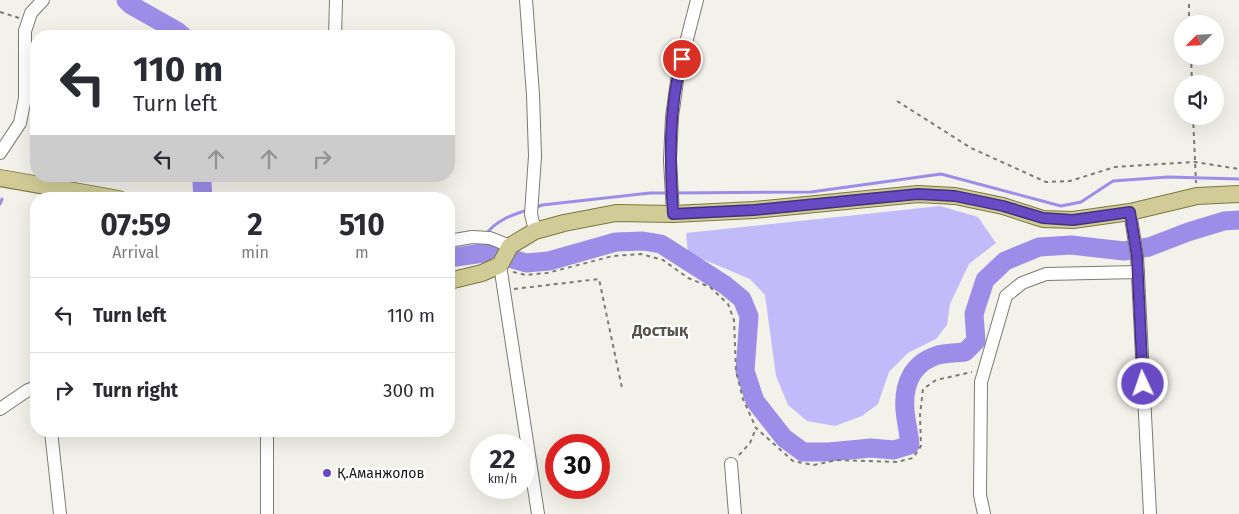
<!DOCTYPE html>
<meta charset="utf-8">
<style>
:root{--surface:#fff;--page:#f2f2f3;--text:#2b2b33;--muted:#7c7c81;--line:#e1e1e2}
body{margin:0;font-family:"Fira Sans",sans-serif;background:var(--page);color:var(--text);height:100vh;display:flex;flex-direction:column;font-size:19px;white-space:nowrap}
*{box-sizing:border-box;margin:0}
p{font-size:16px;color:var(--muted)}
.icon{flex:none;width:28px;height:28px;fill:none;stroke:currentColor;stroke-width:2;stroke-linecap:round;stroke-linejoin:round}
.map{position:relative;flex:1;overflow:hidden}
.side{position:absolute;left:30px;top:192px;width:425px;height:245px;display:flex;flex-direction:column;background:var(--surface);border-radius:20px;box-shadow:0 5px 20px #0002}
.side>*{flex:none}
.banner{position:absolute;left:30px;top:30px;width:425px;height:152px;border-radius:20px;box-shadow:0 5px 20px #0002;background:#fff;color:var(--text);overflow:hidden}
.needle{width:32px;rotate:246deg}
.controls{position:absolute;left:1174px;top:15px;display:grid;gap:10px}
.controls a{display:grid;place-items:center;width:50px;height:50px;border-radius:50%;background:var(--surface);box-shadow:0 5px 20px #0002;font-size:25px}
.speed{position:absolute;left:470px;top:434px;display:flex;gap:10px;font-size:25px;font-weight:700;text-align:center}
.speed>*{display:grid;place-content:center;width:65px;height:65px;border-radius:50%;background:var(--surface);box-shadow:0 5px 20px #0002;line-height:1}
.speed small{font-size:12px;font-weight:400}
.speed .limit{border:8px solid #d22;background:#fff;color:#111}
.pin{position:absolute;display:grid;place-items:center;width:42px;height:42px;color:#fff;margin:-21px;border:2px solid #fff;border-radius:50%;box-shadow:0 1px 5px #0007}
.me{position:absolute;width:55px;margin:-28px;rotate:357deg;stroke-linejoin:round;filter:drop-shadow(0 0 4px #0008)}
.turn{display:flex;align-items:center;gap:18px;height:105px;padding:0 20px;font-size:22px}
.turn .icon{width:65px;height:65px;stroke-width:2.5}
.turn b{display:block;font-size:35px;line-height:42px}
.lanes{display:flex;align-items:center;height:48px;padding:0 20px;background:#0003;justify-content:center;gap:25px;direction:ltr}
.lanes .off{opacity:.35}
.eta{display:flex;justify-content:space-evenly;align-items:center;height:85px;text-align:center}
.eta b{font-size:30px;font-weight:700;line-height:35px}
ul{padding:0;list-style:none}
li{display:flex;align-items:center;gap:15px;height:75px;padding:0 20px;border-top:1px solid var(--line)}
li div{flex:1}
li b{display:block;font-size:19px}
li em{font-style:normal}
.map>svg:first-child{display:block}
</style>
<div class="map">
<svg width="1239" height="514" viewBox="0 0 1239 514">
<rect width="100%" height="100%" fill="#f3f2ea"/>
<polygon fill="#c2bbfa" points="940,206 978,217 996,243 969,264 950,304 947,325 936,339 908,353 889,372 878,404 862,416 835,426 807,421 788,405 776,376 765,295 750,279 688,253 686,233"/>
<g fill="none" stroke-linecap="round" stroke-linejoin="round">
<g stroke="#9c8ee8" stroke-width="3">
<polyline points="676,193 811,192 941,174 1061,206 1081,202 1113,181 1168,177 1239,179"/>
<polyline points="0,204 2,199"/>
<polyline points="534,208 542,205 650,193 670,193"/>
<path d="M485,235C497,220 511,215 528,210"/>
<polyline points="469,255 480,242"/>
</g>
<g stroke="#9c8ee8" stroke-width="19">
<polyline points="126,0 131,5 177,31 183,36"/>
<polyline points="203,199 202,182 203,176"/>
<path d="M449,258L490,252L526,263L549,261L616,242L643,241L661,244L725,285L742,299L749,316L745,371L755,401L784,438L803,452H829L871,448L894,450L910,445C909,433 906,422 905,410C903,384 912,363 938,355C946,353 956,353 965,352L976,341L974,314L985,280L1005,261L1039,247L1071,245L1124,251L1149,247L1188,232L1224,221L1239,220"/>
</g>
<defs>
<g id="minor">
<polyline points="526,0 533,95 535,156 531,214 535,231"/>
<polyline points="335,36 336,0"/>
<polyline points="0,153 20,123 25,98 25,31 31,13 43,0"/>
<polyline points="1130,212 1137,256 1150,514"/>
<polyline points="673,214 670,160 672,117 678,74 697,0"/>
<polyline points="449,241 472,237 490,238 510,246"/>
<polyline points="500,265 538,514"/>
<polyline points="0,409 28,390 36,387"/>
<polyline points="51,431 60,514"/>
<polyline points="731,464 735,514"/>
<polyline points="267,514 267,431"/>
<polyline points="984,514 980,495 981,382 1006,296 1022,283 1046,274 1138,272"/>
</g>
<g id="major">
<polyline points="0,178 119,199"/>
<polyline points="449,281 482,273 500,265 510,246 535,231 564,223 616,213 673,214 754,210 918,194 955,196 1003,206 1043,219 1073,220 1130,212 1197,196 1239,194"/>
</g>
</defs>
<use href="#minor" stroke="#7b7a73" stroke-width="14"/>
<use href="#major" stroke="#7d773c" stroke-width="18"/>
<g stroke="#7b7a74" stroke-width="2" stroke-dasharray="4 4" stroke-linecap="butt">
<polyline points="0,12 19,18"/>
<polyline points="1189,24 1189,0"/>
<polyline points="1191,56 1192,84"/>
<polyline points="897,101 971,148 1046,182 1070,181 1115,167 1195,162 1239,169"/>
<polyline points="1193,116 1196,183"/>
<polyline points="513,272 526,275 547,273 613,256 641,254 663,260 688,278 710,287 728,304 734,320 736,371 743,399 756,428 793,461 814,465 837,460 897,462 913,458 921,446 920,415 923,389 936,380 972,372"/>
<polyline points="514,289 599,279 622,388"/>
<polyline points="739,455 750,443 756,428"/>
</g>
<use href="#minor" stroke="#fff" stroke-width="12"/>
<use href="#major" stroke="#d1cc97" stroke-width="16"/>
</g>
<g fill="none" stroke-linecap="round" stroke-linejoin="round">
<defs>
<path id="route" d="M682,59C668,109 670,162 673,214L754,210L918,194L955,196L1003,206L1043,218L1073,220L1130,212L1137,256L1143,384"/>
</defs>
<use href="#route" stroke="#44317f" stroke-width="12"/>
<use href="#route" stroke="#684bc4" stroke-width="9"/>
</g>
<circle fill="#684bc4" stroke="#fff" stroke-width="2" cx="327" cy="473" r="5"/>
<g text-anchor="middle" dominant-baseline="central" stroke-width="4.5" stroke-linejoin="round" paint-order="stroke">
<g font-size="14" fill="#181714" stroke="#fff" text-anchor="start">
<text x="337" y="473">Қ.Аманжолов</text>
</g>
<g font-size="16" font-weight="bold" fill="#56564f" stroke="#fff">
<text x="660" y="330">Достық</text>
</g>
</g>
</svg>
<div class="controls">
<a><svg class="needle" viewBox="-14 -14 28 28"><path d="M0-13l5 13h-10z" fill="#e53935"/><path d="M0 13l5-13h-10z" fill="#7c7c81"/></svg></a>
<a><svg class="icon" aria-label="sound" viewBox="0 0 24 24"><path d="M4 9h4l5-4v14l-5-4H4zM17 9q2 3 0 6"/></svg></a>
</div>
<div class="speed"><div>22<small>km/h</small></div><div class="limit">30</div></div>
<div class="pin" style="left:682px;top:59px;background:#d93025"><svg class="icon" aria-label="arrive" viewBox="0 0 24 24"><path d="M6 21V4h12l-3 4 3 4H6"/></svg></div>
<svg class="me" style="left:1143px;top:384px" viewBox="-20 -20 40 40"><circle r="17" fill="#684bc4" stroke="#fff" stroke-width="3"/><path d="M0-11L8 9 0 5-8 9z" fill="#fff"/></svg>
<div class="banner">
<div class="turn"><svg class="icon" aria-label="left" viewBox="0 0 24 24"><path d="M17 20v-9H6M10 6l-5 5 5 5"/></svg><div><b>110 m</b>Turn left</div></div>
<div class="lanes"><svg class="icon" aria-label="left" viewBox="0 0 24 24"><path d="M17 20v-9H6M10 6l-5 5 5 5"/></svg><svg class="icon off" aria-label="ahead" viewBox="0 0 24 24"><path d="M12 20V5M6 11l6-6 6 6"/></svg><svg class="icon off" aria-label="ahead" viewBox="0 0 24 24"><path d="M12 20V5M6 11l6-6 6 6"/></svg><svg class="icon off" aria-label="right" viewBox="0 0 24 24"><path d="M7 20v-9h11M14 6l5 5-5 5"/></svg></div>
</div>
<section class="side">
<div class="eta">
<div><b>07:59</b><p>Arrival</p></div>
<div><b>2</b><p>min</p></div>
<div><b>510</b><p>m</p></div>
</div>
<ul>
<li><svg class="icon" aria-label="left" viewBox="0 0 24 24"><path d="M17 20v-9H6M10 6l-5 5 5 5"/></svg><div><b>Turn left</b></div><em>110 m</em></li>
<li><svg class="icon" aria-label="right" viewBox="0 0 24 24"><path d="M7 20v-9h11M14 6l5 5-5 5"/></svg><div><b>Turn right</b></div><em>300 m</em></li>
</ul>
</section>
</div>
